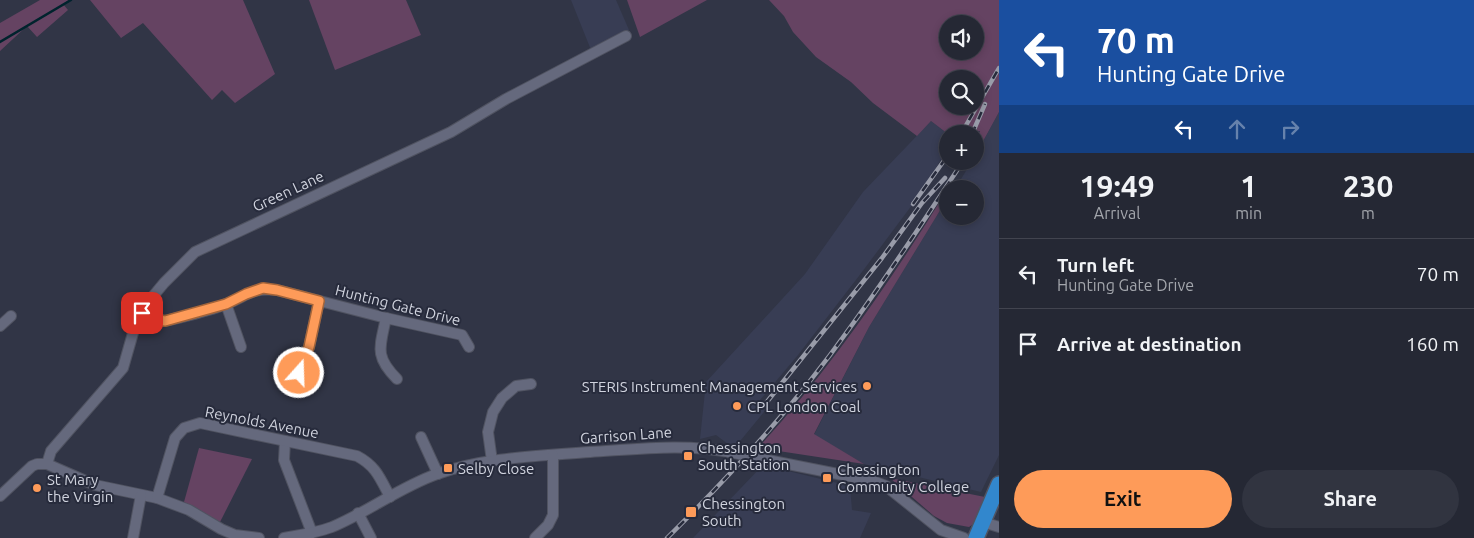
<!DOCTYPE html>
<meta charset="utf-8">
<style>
:root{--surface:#252834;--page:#313440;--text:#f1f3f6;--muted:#a3a6ac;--line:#42444f;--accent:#fe9b59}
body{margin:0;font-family:Ubuntu,sans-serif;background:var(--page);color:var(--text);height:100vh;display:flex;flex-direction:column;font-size:19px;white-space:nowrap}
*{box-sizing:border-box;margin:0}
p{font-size:16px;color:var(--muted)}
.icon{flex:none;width:28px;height:28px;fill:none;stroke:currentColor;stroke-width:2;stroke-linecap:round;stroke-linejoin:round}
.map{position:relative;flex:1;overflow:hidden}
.details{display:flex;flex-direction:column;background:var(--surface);width:475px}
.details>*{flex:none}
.guide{background:#1a4fa0;color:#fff;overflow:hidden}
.tools{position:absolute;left:939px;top:15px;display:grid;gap:10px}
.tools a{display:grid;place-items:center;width:45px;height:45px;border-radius:50%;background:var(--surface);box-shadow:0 2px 8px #0003,0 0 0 1px var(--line);font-size:25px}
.pin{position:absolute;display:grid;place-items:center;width:42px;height:42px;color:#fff;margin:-21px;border-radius:10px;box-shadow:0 2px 8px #0006}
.me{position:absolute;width:55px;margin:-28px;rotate:20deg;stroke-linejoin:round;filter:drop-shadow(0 0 4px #0008)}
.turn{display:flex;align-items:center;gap:18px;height:105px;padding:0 15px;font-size:22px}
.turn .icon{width:65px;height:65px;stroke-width:2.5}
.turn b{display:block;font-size:35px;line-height:42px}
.lanes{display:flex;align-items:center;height:48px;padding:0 15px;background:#0003;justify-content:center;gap:25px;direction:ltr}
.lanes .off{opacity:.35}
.eta{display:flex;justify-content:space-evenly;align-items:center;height:85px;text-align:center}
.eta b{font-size:30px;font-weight:700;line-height:35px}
.button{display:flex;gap:10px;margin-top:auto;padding:10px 15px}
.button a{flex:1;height:58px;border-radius:30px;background:var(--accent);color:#111;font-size:20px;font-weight:700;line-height:58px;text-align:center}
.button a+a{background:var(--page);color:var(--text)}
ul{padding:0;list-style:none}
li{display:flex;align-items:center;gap:15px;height:70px;padding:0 15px;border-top:1px solid var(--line)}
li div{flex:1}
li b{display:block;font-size:19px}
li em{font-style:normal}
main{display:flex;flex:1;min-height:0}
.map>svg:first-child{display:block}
</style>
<main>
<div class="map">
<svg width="999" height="538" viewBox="0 0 999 538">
<rect width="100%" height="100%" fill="#313546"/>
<g fill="#383d54">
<polygon points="571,0 616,0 629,30 591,50"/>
<polygon points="999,112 999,455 981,492 864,464 814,435 869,327 947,199 948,216 975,216 975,189 955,189 972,161 975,161 975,156"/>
<polygon points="931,121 948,134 947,143 945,152 924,189 862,272 798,355 760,400 768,407 736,446 728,444 716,435 700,439 706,382 805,274 863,192"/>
<polygon points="763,465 850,486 852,510 871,513 860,538 693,538"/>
</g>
<g fill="#654362" fill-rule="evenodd">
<polygon points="40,0 69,0 63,4 68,10 37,37 27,26 0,51 0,23"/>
<polygon points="90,0 243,0 275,74 235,103 222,90 212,100 143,23 121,38"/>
<polygon points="309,0 406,0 421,35 335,70"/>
<polygon points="627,0 707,0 640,37"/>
<path d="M769,0H999V112L975,156V141L980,131L963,134H948L931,121L917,136L873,103L851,82L816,57L793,32L784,16ZM948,24H975V51H948ZM948,79H975V106H948Z"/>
<path d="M947,190V199L869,327L814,434L864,464L758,448C830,369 891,281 947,190Z"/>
<polygon points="199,448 252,459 220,522 184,502"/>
<polygon points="890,478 985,497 976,522 969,527 947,523 934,516"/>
</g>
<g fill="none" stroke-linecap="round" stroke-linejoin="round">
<polyline stroke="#00232d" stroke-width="2.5" points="0,42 71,0"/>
<defs>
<g id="minor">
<polyline points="226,304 241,347"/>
<path d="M142,313L159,320L165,321C185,316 207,312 226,304C247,296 252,287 277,290L386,318L462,335L469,347"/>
<path d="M386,318C380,347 374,356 397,379"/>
<polyline points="0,326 11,316"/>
<polyline points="291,370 310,376"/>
<polyline points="299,373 309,347 319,301"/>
<polyline points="421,437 438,474"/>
<polyline points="285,441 284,460 312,533"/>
<polyline points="758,458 873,481 886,486 941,530 964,538"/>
<polyline points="492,461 488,432 493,412 502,398 516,386 531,384"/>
<polyline points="47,464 51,451 123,368 135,326 149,301 164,283 195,252 451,132 506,99 626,36"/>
<polyline points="0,496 32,466 37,464 47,464 95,485 157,498 189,510 221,529 235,535 259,538"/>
<path d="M157,498L175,438L184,428L200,423L357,456C376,466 380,478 390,497"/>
<polyline points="358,513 371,538"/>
<polyline points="983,522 999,527"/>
<polyline points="133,538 141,495"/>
<path d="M284,538C300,535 316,533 332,527C368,512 400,487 437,474C486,457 539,456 590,452C639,449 686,443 734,453"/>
<polyline points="535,538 548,525 553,515 553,455"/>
</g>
<polyline id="highway" points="976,538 999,484"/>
</defs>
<use href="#minor" stroke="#505361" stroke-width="12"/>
<use href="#highway" stroke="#505361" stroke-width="18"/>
<use href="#minor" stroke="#65697d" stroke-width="10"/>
<use href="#highway" stroke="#3287cd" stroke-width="15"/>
<defs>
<g id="rail">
<polyline points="961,134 999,68"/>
<polyline points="972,134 985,104"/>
<polyline points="913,204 948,155"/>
<polyline points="766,403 882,258 922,203 945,178"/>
<path d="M667,538C733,473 796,404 849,329C887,277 922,223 958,169L961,161"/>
</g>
</defs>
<use href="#rail" stroke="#999ca9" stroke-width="4.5"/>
<use href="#rail" stroke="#272b3c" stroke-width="2.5" stroke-dasharray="8" stroke-linecap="butt"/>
<defs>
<polyline id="minor-bridge" points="734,453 758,458"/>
</defs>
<use href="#minor-bridge" stroke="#505361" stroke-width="12" stroke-linecap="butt"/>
<use href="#minor-bridge" stroke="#65697d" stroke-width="10"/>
</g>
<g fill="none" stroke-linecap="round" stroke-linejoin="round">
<defs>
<polyline id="route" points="142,313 159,320 165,321 226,304 246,294 263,288 277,290 319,301 309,347 299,373"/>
</defs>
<use href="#route" stroke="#a5653a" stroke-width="12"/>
<use href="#route" stroke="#fe9b59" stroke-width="9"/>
</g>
<g fill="#fe9b59" stroke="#272b3c" stroke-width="2">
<circle cx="867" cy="386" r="5"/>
<circle cx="737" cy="406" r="5"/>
<rect x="683" y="451" width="10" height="10" rx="2.5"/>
<rect x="443" y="463" width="10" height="10" rx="2.5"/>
<rect x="822" y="473" width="10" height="10" rx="2.5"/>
<circle cx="37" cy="488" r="5"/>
<rect x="685" y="506" width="12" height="12" rx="2.5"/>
</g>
<g text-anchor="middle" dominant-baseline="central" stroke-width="4" stroke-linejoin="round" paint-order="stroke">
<g font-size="15" fill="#d0d3de" stroke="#272b3c">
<text transform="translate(288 191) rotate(-25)">Green Lane</text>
<text transform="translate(398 305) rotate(14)">Hunting Gate Drive</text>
<text transform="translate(262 422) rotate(11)">Reynolds Avenue</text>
<text transform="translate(626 435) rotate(-4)">Garrison Lane</text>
</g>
<g font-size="15" fill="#d0d3de" stroke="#272b3c" text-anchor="start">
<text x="857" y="386" text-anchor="end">STERIS Instrument Management Services</text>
<text x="747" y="406">CPL London Coal</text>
<text x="698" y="447">Chessington<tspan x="698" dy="17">South Station</tspan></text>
<text x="458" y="468">Selby Close</text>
<text x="837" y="469">Chessington<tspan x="837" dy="17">Community College</tspan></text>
<text x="47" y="479">St Mary<tspan x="47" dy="17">the Virgin</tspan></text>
<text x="702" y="503">Chessington<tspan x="702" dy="17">South</tspan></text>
</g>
</g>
</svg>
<div class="tools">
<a><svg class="icon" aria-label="sound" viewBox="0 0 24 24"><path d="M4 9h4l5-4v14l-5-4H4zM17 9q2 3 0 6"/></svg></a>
<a><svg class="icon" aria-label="search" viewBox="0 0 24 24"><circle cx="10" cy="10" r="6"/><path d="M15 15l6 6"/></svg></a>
<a>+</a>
<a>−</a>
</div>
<div class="pin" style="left:142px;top:313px;background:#d93025"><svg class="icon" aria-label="arrive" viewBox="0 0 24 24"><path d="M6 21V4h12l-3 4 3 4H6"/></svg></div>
<svg class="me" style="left:299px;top:373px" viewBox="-20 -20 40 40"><circle r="17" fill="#fe9b59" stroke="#fff" stroke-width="3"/><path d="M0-11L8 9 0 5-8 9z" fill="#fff"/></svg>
</div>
<section class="details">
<div class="guide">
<div class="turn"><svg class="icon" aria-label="left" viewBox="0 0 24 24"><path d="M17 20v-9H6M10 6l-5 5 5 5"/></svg><div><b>70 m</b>Hunting Gate Drive</div></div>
<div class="lanes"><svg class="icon" aria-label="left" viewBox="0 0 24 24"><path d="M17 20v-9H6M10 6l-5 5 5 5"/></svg><svg class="icon off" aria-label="ahead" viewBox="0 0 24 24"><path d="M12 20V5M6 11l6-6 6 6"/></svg><svg class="icon off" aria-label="right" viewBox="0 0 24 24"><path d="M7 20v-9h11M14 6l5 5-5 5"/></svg></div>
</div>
<div class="eta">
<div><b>19:49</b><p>Arrival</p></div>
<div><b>1</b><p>min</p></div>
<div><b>230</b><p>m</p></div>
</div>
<ul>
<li><svg class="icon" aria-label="left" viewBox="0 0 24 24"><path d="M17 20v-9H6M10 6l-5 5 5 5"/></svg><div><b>Turn left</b><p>Hunting Gate Drive</p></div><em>70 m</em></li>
<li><svg class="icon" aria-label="arrive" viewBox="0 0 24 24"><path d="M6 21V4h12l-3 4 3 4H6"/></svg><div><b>Arrive at destination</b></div><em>160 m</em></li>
</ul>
<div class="button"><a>Exit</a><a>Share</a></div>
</section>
</main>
